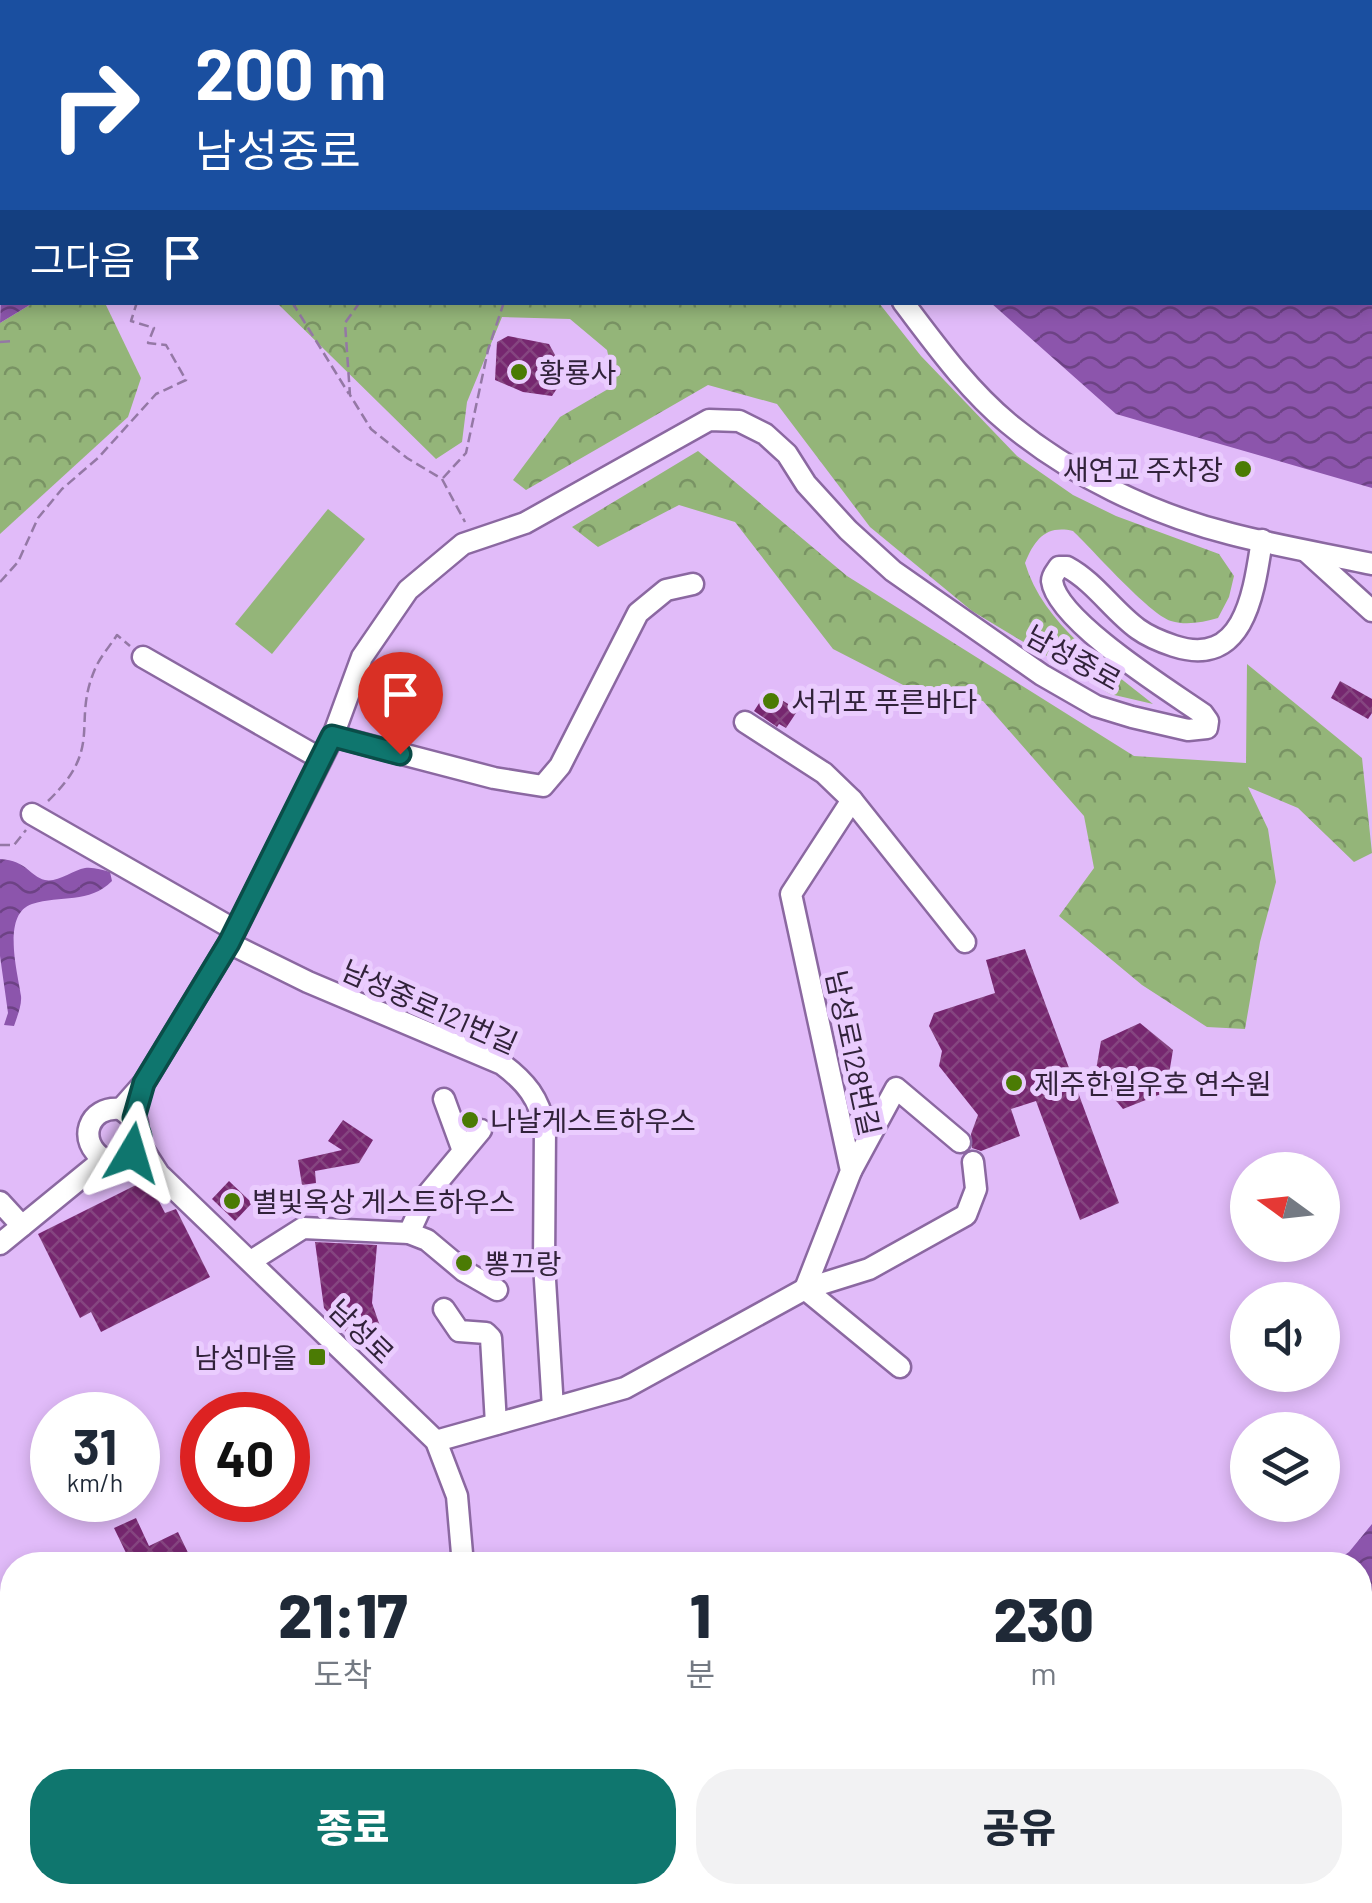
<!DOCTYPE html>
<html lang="ko">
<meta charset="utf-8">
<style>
:root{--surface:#fff;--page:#f2f2f3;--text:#1f2937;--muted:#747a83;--accent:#0f766e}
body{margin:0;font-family:Barlow,"Noto Sans KR",sans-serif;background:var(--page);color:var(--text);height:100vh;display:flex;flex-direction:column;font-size:38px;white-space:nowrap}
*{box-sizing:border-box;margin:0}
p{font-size:32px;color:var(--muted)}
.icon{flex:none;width:55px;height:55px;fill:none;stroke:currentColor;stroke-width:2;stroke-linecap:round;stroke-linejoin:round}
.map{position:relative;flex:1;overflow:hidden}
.sheet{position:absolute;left:0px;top:1552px;width:1372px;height:352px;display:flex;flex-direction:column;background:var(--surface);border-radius:40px 40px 0 0;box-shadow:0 5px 15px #0003}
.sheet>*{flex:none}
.top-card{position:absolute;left:0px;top:0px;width:1372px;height:305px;box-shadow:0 5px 15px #0003;background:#1a4fa0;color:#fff;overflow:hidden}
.needle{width:65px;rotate:285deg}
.tools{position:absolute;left:1230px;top:1152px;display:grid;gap:20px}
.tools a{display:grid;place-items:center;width:110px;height:110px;border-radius:50%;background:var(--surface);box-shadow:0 5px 15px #0003;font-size:50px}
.speed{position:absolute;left:30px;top:1392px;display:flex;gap:20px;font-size:50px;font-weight:700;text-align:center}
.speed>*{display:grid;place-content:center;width:130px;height:130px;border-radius:50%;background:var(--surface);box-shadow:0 5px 15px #0003;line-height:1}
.speed small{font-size:25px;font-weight:400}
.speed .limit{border:15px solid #d22;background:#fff;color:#111}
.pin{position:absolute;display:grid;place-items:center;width:85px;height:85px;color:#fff;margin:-102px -42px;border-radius:50% 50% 50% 0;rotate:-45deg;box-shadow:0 0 10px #0007}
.pin .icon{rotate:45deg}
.me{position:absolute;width:110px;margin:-55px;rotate:7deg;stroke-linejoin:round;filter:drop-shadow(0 0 8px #0008)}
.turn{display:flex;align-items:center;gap:35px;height:210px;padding:0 30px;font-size:45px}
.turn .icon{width:130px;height:130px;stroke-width:2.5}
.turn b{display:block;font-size:70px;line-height:85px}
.then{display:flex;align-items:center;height:95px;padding:0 30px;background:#0003;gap:20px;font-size:38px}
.eta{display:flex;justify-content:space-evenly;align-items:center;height:170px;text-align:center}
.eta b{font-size:60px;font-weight:800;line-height:70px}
.action{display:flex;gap:20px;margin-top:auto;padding:20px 30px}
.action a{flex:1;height:115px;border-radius:40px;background:var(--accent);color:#fff;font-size:40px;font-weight:800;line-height:115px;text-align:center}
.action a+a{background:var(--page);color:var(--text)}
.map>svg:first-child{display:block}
</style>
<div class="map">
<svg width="1372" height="1903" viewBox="0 0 1372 1903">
<defs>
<pattern id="forest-crowns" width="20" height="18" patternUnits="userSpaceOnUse" patternTransform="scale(2.5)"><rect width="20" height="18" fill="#94b579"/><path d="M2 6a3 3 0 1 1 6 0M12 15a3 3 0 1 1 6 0" fill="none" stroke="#799364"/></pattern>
<pattern id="water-waves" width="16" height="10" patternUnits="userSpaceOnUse" patternTransform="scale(2.5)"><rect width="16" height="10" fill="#8c55ac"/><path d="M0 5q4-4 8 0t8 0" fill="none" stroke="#6d4285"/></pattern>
<pattern id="building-cross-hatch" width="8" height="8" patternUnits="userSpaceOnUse" patternTransform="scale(2.5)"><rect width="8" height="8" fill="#76276f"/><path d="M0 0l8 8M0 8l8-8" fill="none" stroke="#854580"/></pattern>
</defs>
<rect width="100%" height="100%" fill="#e1bbf9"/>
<g fill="url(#forest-crowns)">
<polygon points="0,0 50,2 2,2 0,261"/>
<polygon points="33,303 105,303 141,378 128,417 0,534 0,323"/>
<path d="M277,303H879L921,356L1017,456L1073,495L1116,516L1219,554L1234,576L1229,597L1218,618C1203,622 1187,626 1171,621C1149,614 1093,550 1073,531C1046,525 1035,539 1025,563C1043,624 1106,666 1153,704L1110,694L972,611L870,527L777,404L708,385L526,490L513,480L560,417L615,385L607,350L570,319L502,317L467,402L462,442L436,459Z"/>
<polygon points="698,451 847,576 1134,756 1246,763 1247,664 1362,758 1372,853 1354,862 1298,808 1248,787 1268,829 1276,882 1260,942 1245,1029 1207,1027 1142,985 1059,916 1094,868 1084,816 983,701 907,687 833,649 735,522 679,505 598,547 572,527"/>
</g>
<polygon fill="#94b579" points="328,509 365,539 272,654 235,624"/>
<g fill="url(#water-waves)">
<polygon points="632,0 893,0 634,2"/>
<polygon points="1372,34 1372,488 1116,414 991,303 1370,302"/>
<polygon points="2,259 2,302 33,303 0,323"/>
<path d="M0,859C28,861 29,876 45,880C57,883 73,870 85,868C94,867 102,870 110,872L112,881C89,904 61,895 32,904C1,914 18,974 21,996C22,1005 17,1017 14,1026L4,1025L8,1013L0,956Z"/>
<polygon points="1372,1524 1372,1903 926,1903 932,1892 1360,1892 1360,1565 1330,1565 1349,1552"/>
</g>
<g fill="url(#building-cross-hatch)">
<polygon points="508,336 549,344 566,375 552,396 523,392 495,380 497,342"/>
<polygon points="1340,681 1372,699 1372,713 1368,719 1331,698"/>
<polygon points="767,691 798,710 786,728 779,724 777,727 754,711"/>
<polygon points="1025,949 1119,1203 1080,1220 1036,1101 1011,1109 1020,1136 981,1151 972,1148 971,1134 978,1115 939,1066 942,1051 929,1026 934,1013 995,993 986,960"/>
<polygon points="1140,1023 1173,1050 1166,1092 1123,1109 1095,1076 1101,1041"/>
<polygon points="343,1120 373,1140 359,1163 315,1171 316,1183 302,1185 298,1160 342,1150 328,1141"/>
<polygon points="229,1181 252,1203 235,1221 212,1199"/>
<polygon points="142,1182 147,1192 153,1190 165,1213 176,1209 210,1277 101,1332 91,1312 80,1318 38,1234"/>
<polygon points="315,1242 377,1245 372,1303 388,1349 371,1360 324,1308"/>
<polygon points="136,1518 149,1546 178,1532 194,1565 106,1565 127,1555 114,1528"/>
</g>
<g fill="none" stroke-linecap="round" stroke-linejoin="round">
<defs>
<g id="minor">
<polyline points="192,0 192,2"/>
<polyline points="542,0 544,2"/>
<polyline points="560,2 563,0"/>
<polyline points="585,2 588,0"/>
<path d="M903,302C935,344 967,389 1008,423C1071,475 1151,514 1231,534C1277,546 1325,554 1372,564"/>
<polyline points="1307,552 1372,611"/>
<polyline points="143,657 321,759"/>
<polyline points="745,722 824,773 852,800 791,894 851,1171 805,1289"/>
<polyline points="333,736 494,778 543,786 560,766 638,613 666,590 693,584"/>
<polyline points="852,800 965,942"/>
<polyline points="32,814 235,930"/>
<path d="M229,943L308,982L502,1064C526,1082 539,1098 545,1128L544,1264L553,1408"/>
<polyline points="444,1099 463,1151"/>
<polyline points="139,1143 159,1174 436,1441 457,1496 463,1565"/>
<path d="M104,1159C76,1142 88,1105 121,1109L144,1083L229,943L333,736L362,657L408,590L463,544L525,523L709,420L739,421L765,434L787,454L806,484L848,530L893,571L1042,675L1096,706L1132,717L1188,730L1207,728L1208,721L1203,714C1170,691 1057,621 1052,581C1052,575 1056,572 1059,567H1067C1095,582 1113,611 1138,629C1149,637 1162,642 1174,646C1245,669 1254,591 1262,540"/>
<polyline points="104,1159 127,1157 139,1143 137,1122 121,1109"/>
<polyline points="851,1171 896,1088 960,1142"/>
<polyline points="0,1202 22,1226"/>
<polyline points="409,1233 426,1196 481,1130"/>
<polyline points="0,1244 104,1159"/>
<polyline points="251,1261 303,1228 409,1233 427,1240 464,1271 497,1290"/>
<polyline points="805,1289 900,1367"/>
<polyline points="444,1309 459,1331 486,1333 491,1338 496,1424"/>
<polyline points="436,1441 625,1388 805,1289 869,1269 966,1215 976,1189 973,1162"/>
<polyline points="274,1903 282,1892"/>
<polyline points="369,1903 370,1892"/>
</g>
</defs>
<use href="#minor" stroke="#8b68a1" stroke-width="25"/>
<g stroke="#9478a5" stroke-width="2.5" stroke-dasharray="10 5" stroke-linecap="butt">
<polyline points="25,2 25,0"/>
<polyline points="155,2 155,0"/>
<polyline points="0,148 2,145"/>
<polyline points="292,302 349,394"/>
<polyline points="360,302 345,323 350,395 371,429 407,458 442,479 465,522"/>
<polyline points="0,342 12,341"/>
<polyline points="443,478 466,453 488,350 504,302"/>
<polyline points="0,582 18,562 38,518 62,489 98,458 156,394 186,380 166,345 148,343 154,328 131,321 137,302"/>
<path d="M48,801C105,746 71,725 95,669C100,657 110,646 117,635L130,646"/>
<polyline points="0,845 14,845 26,830"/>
</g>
<use href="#minor" stroke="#fff" stroke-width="20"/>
</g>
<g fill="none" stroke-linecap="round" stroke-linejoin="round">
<defs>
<polyline id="route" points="132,1153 140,1136 134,1118 144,1083 229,943 332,736 400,754"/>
</defs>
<use href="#route" stroke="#0a4d48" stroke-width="25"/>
<use href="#route" stroke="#0f766e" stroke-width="18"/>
</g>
<g fill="#4b7b04" stroke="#eaccfe" stroke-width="4">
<circle cx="519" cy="372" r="10"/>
<circle cx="1243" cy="469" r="10"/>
<circle cx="771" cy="701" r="10"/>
<circle cx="1014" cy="1083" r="10"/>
<circle cx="470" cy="1120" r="10"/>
<circle cx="232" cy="1201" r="10"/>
<circle cx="464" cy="1263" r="10"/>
<rect x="307" y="1347" width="20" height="20" rx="5"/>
</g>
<g text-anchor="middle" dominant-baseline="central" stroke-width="10" stroke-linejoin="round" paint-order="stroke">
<g font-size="28" fill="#31223a" stroke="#eaccfe" text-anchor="start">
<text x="539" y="372">황룡사</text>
<text x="1223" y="469" text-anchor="end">새연교 주차장</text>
<text x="791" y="701">서귀포 푸른바다</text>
<text x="1034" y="1083">제주한일우호 연수원</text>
<text x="490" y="1120">나날게스트하우스</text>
<text x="252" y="1201">별빛옥상 게스트하우스</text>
<text x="484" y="1263">뽕끄랑</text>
<text x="297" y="1357" text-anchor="end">남성마을</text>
</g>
<g font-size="28" fill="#31223a" stroke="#eaccfe">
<text transform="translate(1074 657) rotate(29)">남성중로</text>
<text transform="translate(430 1006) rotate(24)">남성중로121번길</text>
<text transform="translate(854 1053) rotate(78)">남성로128번길</text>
<text transform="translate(362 1331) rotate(44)">남성로</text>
</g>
</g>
</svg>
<div class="tools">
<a><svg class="needle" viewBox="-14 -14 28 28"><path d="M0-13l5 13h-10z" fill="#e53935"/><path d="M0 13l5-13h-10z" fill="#747a83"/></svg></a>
<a><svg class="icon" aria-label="sound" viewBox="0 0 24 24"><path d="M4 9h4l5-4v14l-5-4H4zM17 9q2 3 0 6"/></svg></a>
<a><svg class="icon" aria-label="layers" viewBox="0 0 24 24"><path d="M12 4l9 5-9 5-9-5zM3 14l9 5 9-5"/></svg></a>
</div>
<div class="speed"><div>31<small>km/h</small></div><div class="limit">40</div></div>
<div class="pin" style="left:400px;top:754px;background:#d93025"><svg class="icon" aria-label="arrive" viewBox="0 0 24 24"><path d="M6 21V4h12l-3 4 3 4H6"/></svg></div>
<svg class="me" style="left:132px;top:1153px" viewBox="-20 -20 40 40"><path d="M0-17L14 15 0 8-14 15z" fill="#0f766e" stroke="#fff" stroke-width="4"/></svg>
<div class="top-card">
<div class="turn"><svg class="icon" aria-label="right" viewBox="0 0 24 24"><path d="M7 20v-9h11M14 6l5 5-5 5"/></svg><div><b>200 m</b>남성중로</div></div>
<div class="then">그다음<svg class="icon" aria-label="arrive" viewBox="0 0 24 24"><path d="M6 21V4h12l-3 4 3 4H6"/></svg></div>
</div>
<section class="sheet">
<div class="eta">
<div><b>21:17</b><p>도착</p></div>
<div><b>1</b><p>분</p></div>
<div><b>230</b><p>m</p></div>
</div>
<div class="action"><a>종료</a><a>공유</a></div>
</section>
</div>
